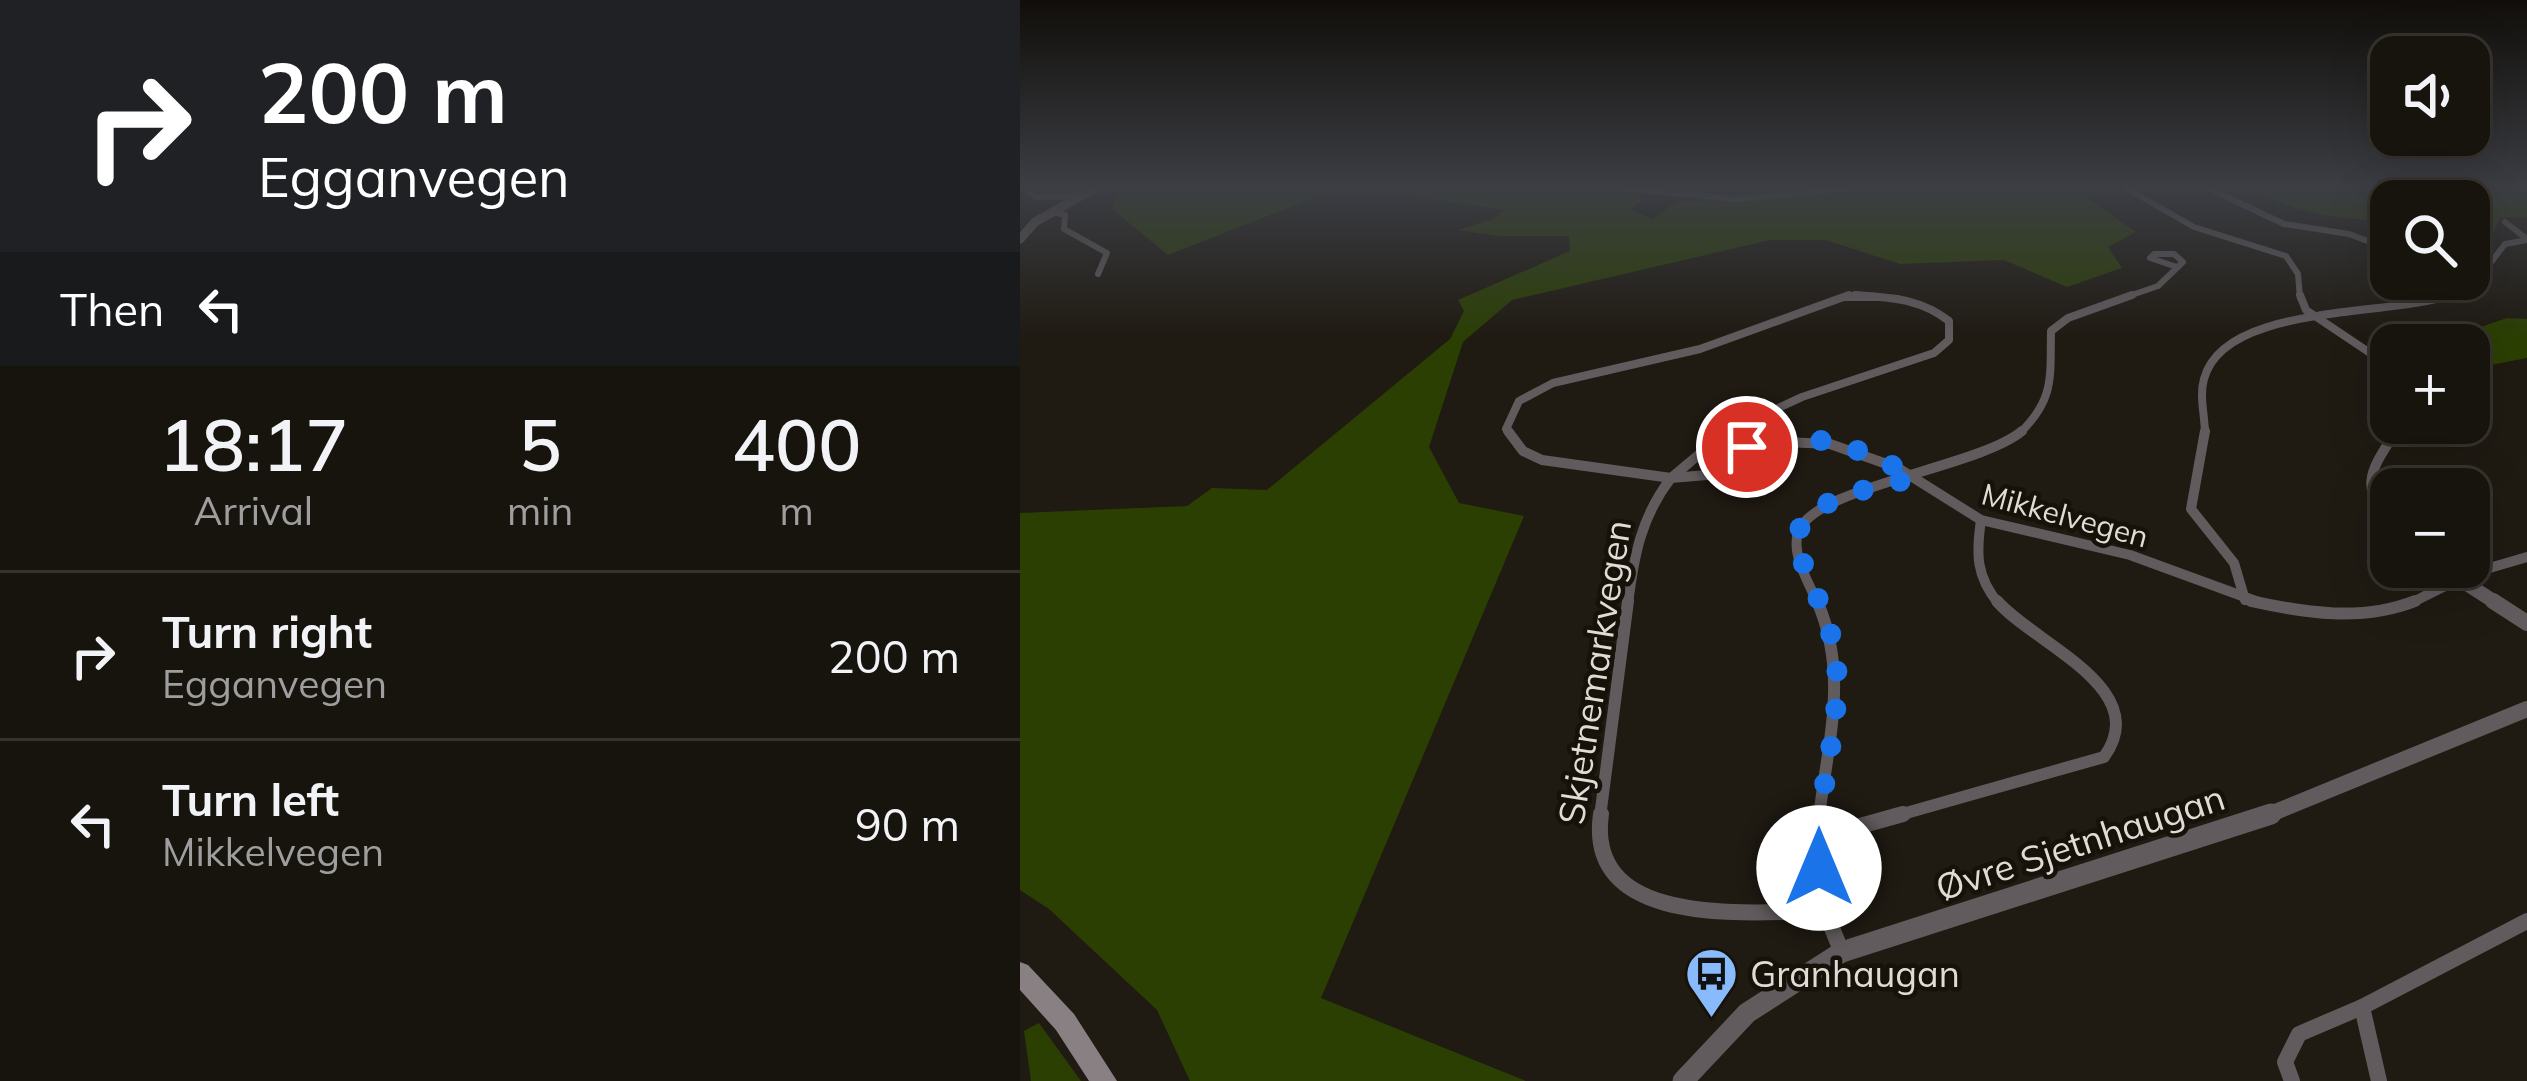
<!DOCTYPE html>
<meta charset="utf-8">
<style>
:root{--surface:#17140e;--page:#201d17;--text:#f1f3f6;--muted:#9e9e9e;--line:#36332e}
body{margin:0;font-family:Mulish,sans-serif;background:var(--page);color:var(--text);height:100vh;display:flex;flex-direction:column;font-size:45px;white-space:nowrap}
*{box-sizing:border-box;margin:0}
p{font-size:39px;color:var(--muted)}
.icon{flex:none;width:66px;height:66px;fill:none;stroke:currentColor;stroke-width:2;stroke-linecap:round;stroke-linejoin:round}
.map{position:relative;flex:1;overflow:hidden}
.details{display:flex;flex-direction:column;background:var(--surface);width:1020px}
.details>*{flex:none}
.banner{background:#202124;color:#fff;overflow:hidden}
.buttons{position:absolute;left:1350px;top:36px;display:grid;gap:24px}
.buttons a{display:grid;place-items:center;width:120px;height:120px;border-radius:24px;background:var(--surface);box-shadow:0 12px 48px #0002,0 0 0 3px var(--line);font-size:60px}
.pin{position:absolute;display:grid;place-items:center;width:102px;height:102px;color:#fff;margin:-51px;border:6px solid #fff;border-radius:50%;box-shadow:0 3px 12px #0007}
.me{position:absolute;width:132px;margin:-66px;rotate:0deg;stroke-linejoin:round;filter:drop-shadow(0 0 9px #0008)}
.turn{display:flex;align-items:center;gap:42px;height:252px;padding:0 60px;font-size:54px}
.turn .icon{width:156px;height:156px;stroke-width:2.5}
.turn b{display:block;font-size:84px;line-height:102px}
.then{display:flex;align-items:center;height:114px;padding:0 60px;background:#0003;gap:24px;font-size:45px}
.eta{display:flex;justify-content:space-evenly;align-items:center;height:204px;text-align:center}
.eta b{font-size:72px;font-weight:600;line-height:84px}
ul{padding:0;list-style:none}
li{display:flex;align-items:center;gap:36px;height:168px;padding:0 60px;border-top:3px solid var(--line)}
li div{flex:1}
li b{display:block;font-size:45px}
li em{font-style:normal}
main{display:flex;flex:1;min-height:0}
.map>svg:first-child{display:block}
</style>
<main>
<section class="details">
<div class="banner">
<div class="turn"><svg class="icon" aria-label="right" viewBox="0 0 24 24"><path d="M7 20v-9h11M14 6l5 5-5 5"/></svg><div><b>200 m</b>Egganvegen</div></div>
<div class="then">Then<svg class="icon" aria-label="left" viewBox="0 0 24 24"><path d="M17 20v-9H6M10 6l-5 5 5 5"/></svg></div>
</div>
<div class="eta">
<div><b>18:17</b><p>Arrival</p></div>
<div><b>5</b><p>min</p></div>
<div><b>400</b><p>m</p></div>
</div>
<ul>
<li><svg class="icon" aria-label="right" viewBox="0 0 24 24"><path d="M7 20v-9h11M14 6l5 5-5 5"/></svg><div><b>Turn right</b><p>Egganvegen</p></div><em>200 m</em></li>
<li><svg class="icon" aria-label="left" viewBox="0 0 24 24"><path d="M17 20v-9H6M10 6l-5 5 5 5"/></svg><div><b>Turn left</b><p>Mikkelvegen</p></div><em>90 m</em></li>
</ul>
</section>
<div class="map">
<svg width="1507" height="1081" viewBox="0 0 1507 1081">
<rect width="100%" height="100%" fill="#1f1a12"/>
<g fill="#2b3f03">
<polygon points="92,188 319,188 148,255 92,209 98,190"/>
<polygon points="336,188 621,188 614,194 623,198 611,210 632,219 658,201 703,200 721,191 1053,188 1116,232 1088,247 1102,268 1047,287 984,260 880,264 806,240 750,240 492,300 443,342 409,447 439,503 504,516 301,998 506,1081 170,1081 137,1010 29,909 0,890 0,513 167,506 192,488 247,490 430,339 444,311 438,300 550,251 549,236 480,236 438,230 473,219 484,210"/>
<path d="M1224,188H1507V217L1480,218L1464,252L1449,246V201H1371V220C1316,222 1273,210 1224,188Z"/>
<polygon points="1487,318 1507,319 1507,358 1465,366 1449,363 1449,345 1399,345 1390,340 1437,335"/>
<polygon points="19,1023 61,1081 11,1081 4,1031"/>
</g>
<g fill="none" stroke-linecap="round" stroke-linejoin="round">
<g stroke="#615b5d" stroke-width="6">
<polyline points="6,188 15,197 60,196"/>
<polyline points="600,188 716,199 833,188"/>
<polyline points="1106,188 1174,227 1266,256 1278,274 1280,298"/>
<polyline points="1188,188 1264,224 1329,234 1371,250"/>
<polyline points="34,212 45,215 44,229 87,253 78,274"/>
<polyline points="1485,222 1507,239"/>
<polyline points="1434,279 1451,285"/>
<polyline points="821,298 878,298"/>
<polyline points="1103,298 1138,286 1163,262 1154,254 1134,254 1130,258 1157,267"/>
<polyline points="1421,298 1456,282 1485,244 1507,240"/>
</g>
<g stroke="#615b5d" stroke-width="8">
<polyline points="1280,295 1286,310 1371,367"/>
<polyline points="490,434 486,429 499,401 533,383 680,349 829,295"/>
<path d="M702,434L782,397L914,353L929,340V321C900,298 871,298 835,295"/>
<path d="M999,434C1035,399 1030,378 1031,331L1048,318L1112,295"/>
<path d="M1185,434C1185,416 1179,396 1184,379C1204,303 1369,317 1430,295"/>
<polyline points="1374,434 1382,423"/>
</g>
<g stroke="#615b5d" stroke-width="10">
<polyline points="488,431 503,451 522,460 651,478"/>
<polyline points="1185,431 1171,509 1214,563 1225,600"/>
<polyline points="651,478 687,475 737,441 810,444 878,468 961,520 1110,555 1244,604"/>
<polyline points="651,478 707,431"/>
<path d="M961,520C956,554 956,577 979,604"/>
<path d="M1371,526C1339,484 1350,472 1376,431"/>
<polyline points="1421,567 1439,579"/>
<path d="M608,604C614,556 621,517 651,478"/>
<path d="M798,604C790,585 771,555 778,533C791,487 958,468 1002,431"/>
<polyline points="1389,604 1449,574 1507,557"/>
</g>
<g stroke="#615b5d" stroke-width="12">
<path d="M797,601C829,674 808,741 799,817"/>
<path d="M1231,601C1285,613 1342,622 1395,601"/>
<polyline points="580,817 608,601"/>
<path d="M872,817L1084,757C1134,688 1014,644 977,601"/>
</g>
<g stroke="#615b5d" stroke-width="16">
<path d="M581,814C565,929 728,912 803,911"/>
<path d="M799,814C794,870 799,901 822,952"/>
<polyline points="797,838 883,814"/>
<polyline points="1342,1007 1359,1081"/>
<polyline points="1272,1081 1265,1062 1279,1034 1342,1007 1507,921"/>
</g>
<polyline stroke="#615b5d" stroke-width="9" points="0,239 15,222 75,188"/>
<polyline stroke="#615b5d" stroke-width="14" points="1439,579 1478,604"/>
<g stroke="#615b5d" stroke-width="16">
<polyline points="1473,601 1507,623"/>
<polyline points="1243,817 1507,709"/>
</g>
<polyline stroke="#615b5d" stroke-width="21" points="663,1081 727,1013 822,952 1251,814"/>
<polygon fill="#898083" fill-rule="evenodd" points="0,962 8,965 54,1014 97,1081 69,1081 36,1030 0,990"/>
</g>
<linearGradient id="sky" x2="0" y2="1"><stop stop-color="#110e0a"/><stop offset="0.55" stop-color="#3c3e44"/><stop offset="1" stop-color="#3c3e44" stop-opacity="0"/></linearGradient>
<rect width="1507" height="339" fill="url(#sky)"/>
<g fill="none" stroke-linecap="round" stroke-linejoin="round">
<path stroke="#1a73e8" stroke-width="21" stroke-dasharray="0 37.8" d="M727,447C775,423 852,450 893,478C854,489 786,495 775,541C790,586 816,626 817,674C819,739 794,802 799,868"/>
</g>
<defs>
<symbol id="bus-pin" viewBox="-11 -11 22 30"><path d="M0 17L-7.5 6A9.5 9.5 0 1 1 7.5 6Z" fill="#89bafc" stroke="#161109"/><path d="M-5-6H5V4H4V6H2V4H-2V6H-4V4H-5ZM-3.5-4V0h7V-4ZM-3.5 1.2v1.5H-2V1.2ZM2 1.2v1.5H3.5V1.2Z" fill="#111"/></symbol>
</defs>
<g fill-rule="evenodd">
<use href="#bus-pin" x="662" y="944" width="59" height="81"/>
</g>
<g text-anchor="middle" dominant-baseline="central" stroke-width="9" stroke-linejoin="round" paint-order="stroke">
<g font-size="30" fill="#dfdcd6" stroke="#161109">
<text transform="translate(1045 515) rotate(15)">Mikkelvegen</text>
</g>
<g font-size="36" fill="#dfdcd6" stroke="#161109">
<text transform="translate(574 672) rotate(-81)">Skjetnemarkvegen</text>
<text transform="translate(1060 842) rotate(-18)">Øvre Sjetnhaugan</text>
</g>
<g font-size="36" fill="#dfdcd6" stroke="#161109" text-anchor="start">
<text x="730" y="973">Granhaugan</text>
</g>
</g>
</svg>
<div class="buttons">
<a><svg class="icon" aria-label="sound" viewBox="0 0 24 24"><path d="M4 9h4l5-4v14l-5-4H4zM17 9q2 3 0 6"/></svg></a>
<a><svg class="icon" aria-label="search" viewBox="0 0 24 24"><circle cx="10" cy="10" r="6"/><path d="M15 15l6 6"/></svg></a>
<a>+</a>
<a>−</a>
</div>
<div class="pin" style="left:727px;top:447px;background:#d93025"><svg class="icon" aria-label="arrive" viewBox="0 0 24 24"><path d="M6 21V4h12l-3 4 3 4H6"/></svg></div>
<svg class="me" style="left:799px;top:868px" viewBox="-20 -20 40 40"><circle r="19" fill="#fff"/><path d="M0-13L10 11 0 6-10 11z" fill="#1a73e8"/></svg>
</div>
</main>
